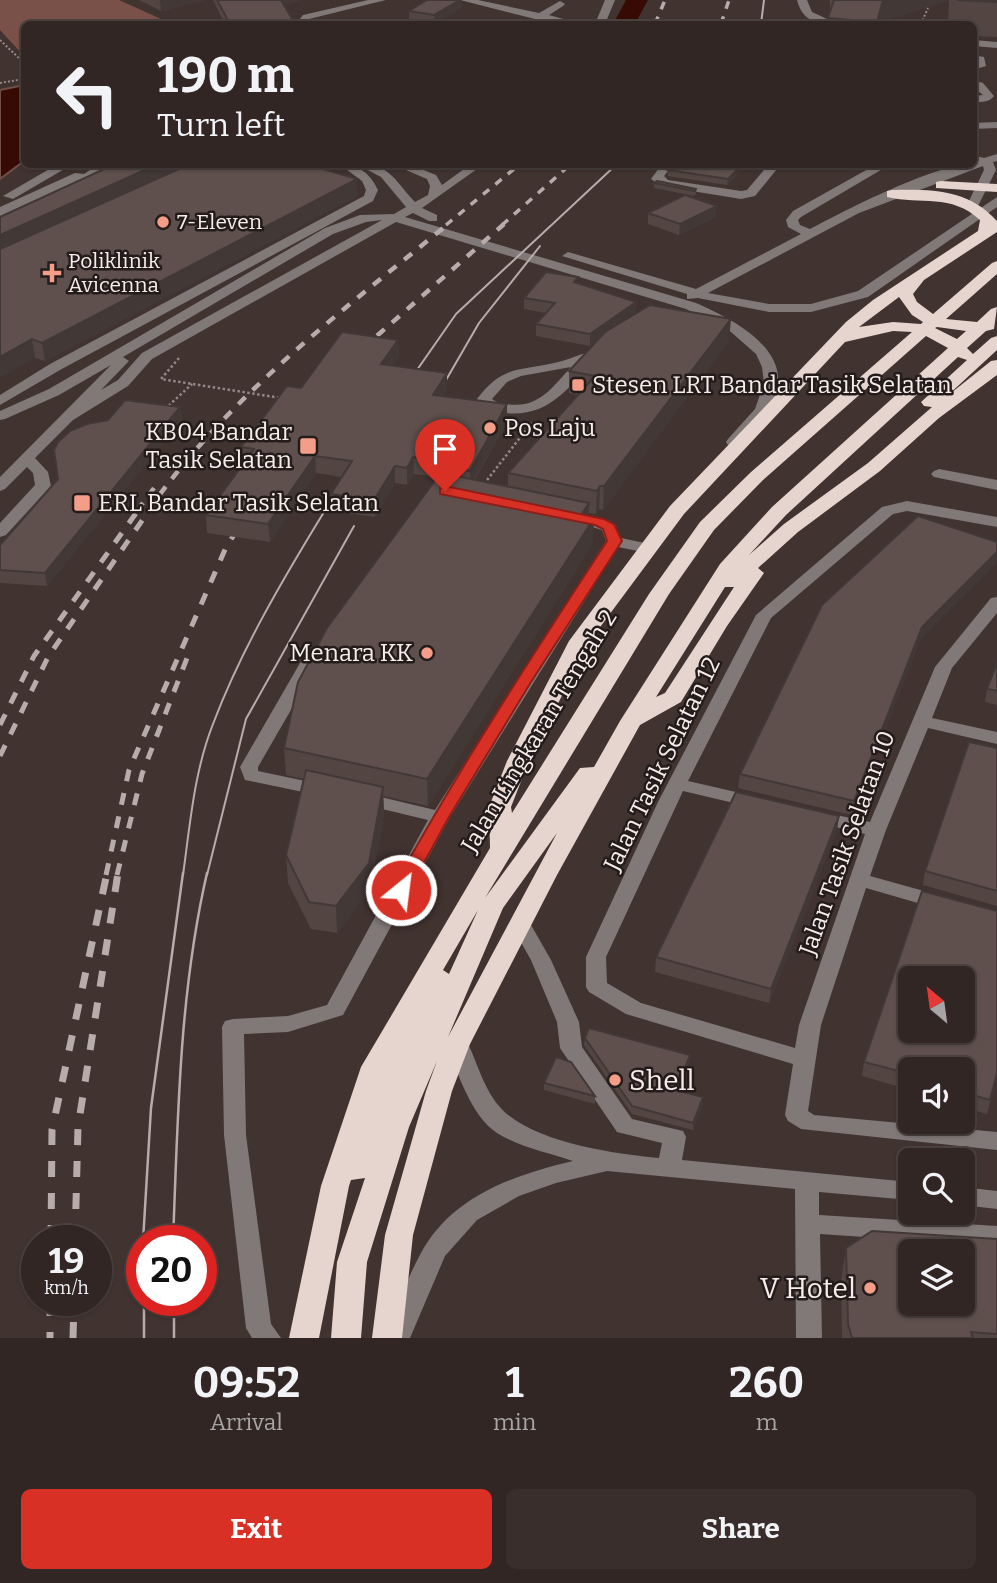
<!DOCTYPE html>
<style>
:root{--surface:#312624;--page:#392e2c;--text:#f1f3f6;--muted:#a8a5a6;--line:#4c4341;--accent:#d93025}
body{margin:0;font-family:Bitter,serif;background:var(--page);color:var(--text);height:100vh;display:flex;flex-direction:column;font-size:26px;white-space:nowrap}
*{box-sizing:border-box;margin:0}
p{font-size:23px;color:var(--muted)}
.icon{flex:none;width:38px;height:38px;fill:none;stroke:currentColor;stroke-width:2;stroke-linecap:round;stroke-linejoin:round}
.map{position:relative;height:1338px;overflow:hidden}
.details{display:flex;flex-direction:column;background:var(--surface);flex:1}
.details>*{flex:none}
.top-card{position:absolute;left:21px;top:21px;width:956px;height:147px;border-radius:10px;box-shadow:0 2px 5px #0004,0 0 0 2px var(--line);background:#312624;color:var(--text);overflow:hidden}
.needle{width:46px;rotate:331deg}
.controls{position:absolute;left:898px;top:966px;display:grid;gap:14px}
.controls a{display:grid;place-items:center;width:77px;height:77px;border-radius:10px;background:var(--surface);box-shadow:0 2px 5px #0004,0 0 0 2px var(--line);font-size:35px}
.speed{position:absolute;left:21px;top:1225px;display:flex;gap:14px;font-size:35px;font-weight:700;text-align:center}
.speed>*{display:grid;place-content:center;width:91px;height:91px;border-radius:50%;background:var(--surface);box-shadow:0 2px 5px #0004,0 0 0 2px var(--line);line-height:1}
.speed small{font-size:18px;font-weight:400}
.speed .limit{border:10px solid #d22;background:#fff;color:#111}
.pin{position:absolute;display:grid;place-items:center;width:60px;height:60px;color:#fff;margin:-72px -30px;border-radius:50% 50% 50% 0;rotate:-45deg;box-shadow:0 0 7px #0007}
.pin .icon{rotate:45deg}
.me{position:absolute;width:77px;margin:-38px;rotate:29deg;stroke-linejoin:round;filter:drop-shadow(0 0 5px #0008)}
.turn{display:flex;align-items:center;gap:24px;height:147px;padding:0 21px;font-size:32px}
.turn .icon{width:91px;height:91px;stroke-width:2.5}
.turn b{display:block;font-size:49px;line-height:60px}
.eta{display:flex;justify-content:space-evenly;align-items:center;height:119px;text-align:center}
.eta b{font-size:42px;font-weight:700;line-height:49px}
.primary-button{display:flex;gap:14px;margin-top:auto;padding:14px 21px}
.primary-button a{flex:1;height:80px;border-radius:10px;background:var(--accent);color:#fff;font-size:28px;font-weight:700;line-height:80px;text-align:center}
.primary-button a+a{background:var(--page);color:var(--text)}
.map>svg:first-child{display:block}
</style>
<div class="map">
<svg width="997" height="1338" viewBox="0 0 997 1338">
<rect width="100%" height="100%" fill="#413330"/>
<polygon fill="#7a5148" points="0,0 119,0 161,19 140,24 24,24 23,55 0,30"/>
<polygon fill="#370b04" stroke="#704f49" stroke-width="2" points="24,85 24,161 0,179 0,90"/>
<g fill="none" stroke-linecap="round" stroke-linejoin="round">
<polygon fill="#370b04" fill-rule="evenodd" points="626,0 648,0 635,24 613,24"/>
<g stroke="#948886" stroke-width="2" stroke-dasharray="2 2" stroke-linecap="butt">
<polyline points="892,22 923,24"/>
<polyline points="921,24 928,8"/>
<polyline points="0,40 24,63"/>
<polyline points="0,83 24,79"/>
</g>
<g stroke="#948886" stroke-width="2.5" stroke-dasharray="2.5 2.5" stroke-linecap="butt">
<polyline points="179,358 161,379 281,398"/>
<polyline points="165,409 192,384"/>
<polyline points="484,484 533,421"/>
</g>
<g fill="#807977" fill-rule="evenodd">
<polygon points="368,0 386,0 309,19 306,24 296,24 303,15"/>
<polygon points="460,0 478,0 539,13 560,1 565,4 563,6 549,15 581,24 539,20"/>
<polygon points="605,0 615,0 605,24 595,24"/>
<path d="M797,0H807L812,12L838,24C819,26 802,21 797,0Z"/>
<polygon points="973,40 997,42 997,48 973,46"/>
<polygon points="973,55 984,57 986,66 973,70 973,64 976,62 973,61"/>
<path d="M973,80L983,83L994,96C989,103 981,102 973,102V96L983,95L973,87Z"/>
<polygon points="997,122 997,128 973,129 973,123"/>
<path d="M997,154V161L993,162L996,170L977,208L967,205L984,170L983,166L859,213L708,293L769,304H811L858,291L997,197V207L868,297L811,312H769L698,298L687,299V294L562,256L568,252L696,289L801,234L788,227L786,220L793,211L877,164H891L801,217L798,220L800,225L810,229C846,210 935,164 973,164V155L984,158Z"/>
<polygon points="58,164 73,164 13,199 3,196"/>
<polygon points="99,164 113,164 74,191 66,191 66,186 0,216 0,207 75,173 84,174"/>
<path d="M339,164C358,164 370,173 378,190L373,201L60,370L0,405V395L50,364L364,196L366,190L362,181Z"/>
<path d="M356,164C391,164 393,179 415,202L428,195L430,186L427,179L392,164H409L436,175L442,185L471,164H484L422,208L437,215V221H429L413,213L405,217L696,303C734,320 797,351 773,403C765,419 750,432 738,445H728L726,442L728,439L755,409L764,383L762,367L756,354L731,332L686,309L396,222L152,359L128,386L73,420L35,458L48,472L51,486L6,535L0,537V523L35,485L33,473L27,467L5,489L0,491V477L111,365L59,395L5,419L0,420V411L49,389L325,228L360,215L394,214L406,207L381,177ZM382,220L142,353L118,380L101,390L129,361L123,357L333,234L366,222Z"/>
<polygon points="662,164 674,164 664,176 668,180 741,191 747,190 769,164 781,164 755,196 741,199 661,186 651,179"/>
<path d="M586,353L593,357C571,389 546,418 505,413C492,411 484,410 477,399C502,366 517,371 554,363C565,361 575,356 586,353ZM571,367C552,388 538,409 507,404C500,403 497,403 492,399L507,382L521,376Z"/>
<polygon points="939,469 997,480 997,490 934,477 931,474 934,471"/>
<polygon points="907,501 997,517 997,527 907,511 893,514 771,618 688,781 762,798 765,802 762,806 755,808 683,791 606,957 607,983 641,1003 795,1048 799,1025 865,834 810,821 807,817 810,813 817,811 870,822 935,667 991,598 997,597 997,613 952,668 932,718 997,732 997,744 928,728 886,830 870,876 949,898 952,903 949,908 942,910 866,888 821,1025 808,1111 814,1115 997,1132 997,1150 801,1129 788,1121 785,1115 793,1064 626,1014 589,992 586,987 586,957 658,802 756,615 882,507"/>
<polygon points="573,511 615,524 621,538 654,545 656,548 648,553 618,547 450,817 343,1015 288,1032 244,1034 246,1135 271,1324 281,1338 252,1338 246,1328 224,1135 222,1027 225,1021 233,1019 288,1016 327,1005 428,820 353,802 350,798 353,794 360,792 435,810 606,541 602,530 567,519 565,516"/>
<polygon points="309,658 318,663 258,767 258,771 329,786 331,790 329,794 322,796 245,780 240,767 300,663"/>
<path d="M520,916L527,918L551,960L579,1022L582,1047L632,1119L683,1131L686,1137L682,1160L910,1182V1200L819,1192V1215L997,1226V1246L820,1234L822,1338H796L795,1189L607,1171L556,1183L519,1196L477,1220L445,1256L410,1338H384C396,1310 406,1280 421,1253C452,1196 514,1175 573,1161C549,1153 519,1147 497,1133C470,1115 458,1072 446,1044L449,1038L457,1036L465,1038C477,1060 482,1086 499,1106C529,1142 614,1154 659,1158L662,1143L617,1132L560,1048L557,1022L531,960L510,923L513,918Z"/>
<polygon points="962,1187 997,1191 997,1209 962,1205"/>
</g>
<g fill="#e6d4cf" fill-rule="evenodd">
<polygon points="941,181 997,184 997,192 936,188 936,182"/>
<path d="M892,190C934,189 969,190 997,221V232L924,280L913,294L917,302L933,314L992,263L997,261V274L946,319L977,322L991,309L997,307L994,329L986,331L967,348L973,354L991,338L997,336V350L946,397L991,361L997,360V375L939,418L880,471L798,532L758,568L764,573L727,626L681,702L640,725L557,875L470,1044L452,1091L413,1235L402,1338H372L385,1235L426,1091L437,1061L409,1127L367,1262L361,1338H331L337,1262L365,1178L351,1180L349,1186L319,1338H289L321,1186L361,1067L490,848L489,807L507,761L569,641L670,506L846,322L873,300L978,231L980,220C951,193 921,205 887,197V191ZM899,297L912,315L923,322L921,324L893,322L859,327ZM937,327L966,331L957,339L935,328ZM893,331L912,332L751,472L700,522L649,594L512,813L511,807L529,761L589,642L684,514L845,342ZM926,336L948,348L772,507L720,564L620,721L594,767L580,768L485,898L669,594L714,530L763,480ZM958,357L967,360L921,402L924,406L932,407L868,463L784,524L749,555L786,515ZM725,587H734L665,693L656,697ZM557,833L448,1037L503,908ZM478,910L449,974L443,970Z"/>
</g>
<g stroke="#b7acaa" stroke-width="2">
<polyline points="761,24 764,0"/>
<polyline points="410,380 456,314 617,164"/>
<polyline points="446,380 479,323 540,246"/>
<path d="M183,875C190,825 194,772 213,724C241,650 283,579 324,512"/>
<polyline points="207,875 246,719 354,526"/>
</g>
<g stroke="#b7acaa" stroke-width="2.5">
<polyline points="143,1241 151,1108 183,873"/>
<path d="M173,1241C178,1117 179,995 207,873"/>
<polyline points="144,1300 144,1338"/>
<polyline points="174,1300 174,1338"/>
</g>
<g stroke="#b7acaa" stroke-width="3.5" stroke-dasharray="8 8" stroke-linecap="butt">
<polyline points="655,24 665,0"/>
<polyline points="721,24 729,0"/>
<polyline points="446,225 520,164"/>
<polyline points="502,225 571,164"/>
</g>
<g stroke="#b7acaa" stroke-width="4.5" stroke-dasharray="10 10" stroke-linecap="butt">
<polyline points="362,349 504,224"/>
<polyline points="137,511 154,488"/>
<path d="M148,511C228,396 341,312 448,224"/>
</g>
<g stroke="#b7acaa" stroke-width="5" stroke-dasharray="12 12" stroke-linecap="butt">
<polyline points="0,725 34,656 139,509"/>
<polyline points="0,756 48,657 150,509"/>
<polyline points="106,875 129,770 227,545 243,522"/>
<polyline points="117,875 142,774 189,653"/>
</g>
<g stroke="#b7acaa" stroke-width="7" stroke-dasharray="16 16" stroke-linecap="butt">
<polyline points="51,1241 52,1130 107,873"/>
<polyline points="75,1241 78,1127 118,873"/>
<polyline points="50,1300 50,1338"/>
<polyline points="73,1338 74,1300"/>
</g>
</g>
<g fill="#524542" fill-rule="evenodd">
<polygon points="139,0 205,0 161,11"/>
<polygon points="213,0 301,0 283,5 295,24 225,24"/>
<polygon points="427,0 462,0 462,7 435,24 409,20 409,11"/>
<polygon points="830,0 997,0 997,37 973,36 973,24 948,24 949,0 883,21 882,24 827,24 830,13"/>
<polygon points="675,164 749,164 727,185 668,176 668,170"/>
<polygon points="654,183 696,189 696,194 694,196 654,188"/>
<polygon points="357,196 45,361 35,358 0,217"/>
<polygon points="648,213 716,217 679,235 648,224"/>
<polygon points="578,284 636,302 635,313 729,341 603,510 599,509 596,514 588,513 593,543 428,806 383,796 384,814 370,890 337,933 311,929 288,883 286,855 304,779 286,775 284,748 437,477 414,474 407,485 395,483 375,517 332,511 331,494 342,477 316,473 270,542 207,533 206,515 243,464 241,447 301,388 398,340 399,356 392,366 447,373 447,389 443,396 507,404 507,421 475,480 508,487 508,473 578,395 569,393 569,371 596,341 590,346 536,336 536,324 546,313 524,309 524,298"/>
<polygon points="180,407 182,419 47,586 0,583 0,545"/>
<polygon points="920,640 852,815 738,788 740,774"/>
<polygon points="997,663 997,705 985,702 987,689"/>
<polygon points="997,748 997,906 923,885 925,871"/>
<polygon points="839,816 837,830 769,1003 655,972 656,957"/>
<path d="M922,891L997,911V1076L987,1114L962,1107V1069H910V1090L862,1076L864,1062ZM910,978H962V1031H910Z"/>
<polygon points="585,1038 689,1062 678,1090 703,1097 703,1104 693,1130 632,1114 584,1045"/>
<polygon points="544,1083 595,1096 595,1104 544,1090"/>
<polygon points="997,1239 997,1338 842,1338 841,1281 846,1248"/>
</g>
<g fill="#423836">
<polygon points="160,0 205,0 161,11"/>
<polygon points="278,0 301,0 279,6"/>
<polygon points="460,0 462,0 462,7 435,24 434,15"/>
<polygon points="883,0 949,0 883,21 882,24 877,24"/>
<polygon points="158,164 203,164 0,254 0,235"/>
<polygon points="743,164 749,164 727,185 728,179"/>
<polygon points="357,179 357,196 45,361 42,343"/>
<polygon points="717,206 716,217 679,235 680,224"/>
<polygon points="636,302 635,313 590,346 590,334"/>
<polygon points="731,319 729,341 603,510 604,486"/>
<polygon points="32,339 35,358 0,378 0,357"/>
<polygon points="398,340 399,356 382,381 381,364"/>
<polygon points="447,373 447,389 434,412 433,395"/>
<polygon points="507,404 507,421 470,488 470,471"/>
<polygon points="180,407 182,419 47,586 45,573"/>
<polygon points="315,456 316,473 270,542 268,524"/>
<polygon points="413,457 414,474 407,485 407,468"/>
<polygon points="395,466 395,483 375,517 374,500"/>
<polygon points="600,486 599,509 596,514 597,491"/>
<polygon points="589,503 588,527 581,515"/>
<polygon points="594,518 593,543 428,806 427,779"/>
<polygon points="997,552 997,563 920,640 852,815 854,801 922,627"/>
<polygon points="383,787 384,814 370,890 337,933 336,906"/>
<polygon points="839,816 837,830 769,1003 771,989"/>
<polygon points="690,1055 689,1062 675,1097 676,1090"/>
<polygon points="703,1097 703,1104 693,1130 693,1123"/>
</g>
<g fill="#5f504d" stroke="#423836" stroke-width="2" fill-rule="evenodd">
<polygon points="217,0 281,0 295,24 230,24"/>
<polygon points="427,0 460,0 434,15 409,11"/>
<polygon points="834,0 883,0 877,22 828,18"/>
<polygon points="957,0 997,0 997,2"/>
<polygon points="115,164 158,164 0,235 0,217"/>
<polygon points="190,164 306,164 357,179 42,343 32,339 0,357 0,249"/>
<polygon points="675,164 743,164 728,179 668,170"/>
<polygon points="657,181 696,189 695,191 654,183"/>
<polygon points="685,195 717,206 680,224 648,213"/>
<polygon points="546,272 578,277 574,282 636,302 590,334 536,324 555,303 524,298"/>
<polygon points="650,305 731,319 604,486 600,486 597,491 508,473 595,376 569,371 605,332"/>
<polygon points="342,332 398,340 381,364 447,373 433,395 507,404 470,471 447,468 451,462 413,457 407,468 395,466 374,500 331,494 352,461 315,456 268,524 206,515 254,449 241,447 287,386 301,388"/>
<polygon points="125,400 180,407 45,573 0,570 0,545 58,479 54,450 58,442 70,431 87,424 108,420"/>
<polygon points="439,475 456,476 589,503 581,515 594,518 427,779 284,748 298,682 327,628"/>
<polygon points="918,516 997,542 997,552 922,627 854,801 740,774 822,605"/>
<polygon points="997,663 997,691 987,689"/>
<polygon points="969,742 997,748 997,891 925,871"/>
<polygon points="306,770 383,787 369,863 336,906 309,902 286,855"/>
<polygon points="736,792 839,816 771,989 656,957"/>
<path d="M922,891L997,911V1073L990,1100L962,1092V1069H910V1074L864,1062ZM910,978H962V1031H910Z"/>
<polygon points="589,1028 690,1055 676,1090 703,1097 693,1123 632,1106 585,1038"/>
<polygon points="556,1057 571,1062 595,1096 544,1083"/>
<path d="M872,1231L997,1239V1334L971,1332L973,1338H852L848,1324L846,1248ZM910,1251H962V1304H910Z"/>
</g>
<path fill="#d93025" stroke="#8d1f18" stroke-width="2" d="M445,486L604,519L614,524L622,541L531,682L449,817L407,894H394L392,890C458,770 532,656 607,541L603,529L595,525L440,494V488Z"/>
<g fill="#f49e8a" stroke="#231c1b" stroke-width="2.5">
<circle cx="163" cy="222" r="7"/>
<path d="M48.5 262.5h7v7h7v7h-7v7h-7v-7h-7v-7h7z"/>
<rect x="571" y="378" width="14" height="14" rx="3.5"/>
<circle cx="490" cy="428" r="7"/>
<rect x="299" y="437" width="18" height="18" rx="3.5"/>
<rect x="73" y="494" width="18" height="18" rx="3.5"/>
<circle cx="427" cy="653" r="7"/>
<circle cx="615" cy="1080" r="7"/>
<circle cx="870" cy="1288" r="7"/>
</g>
<g text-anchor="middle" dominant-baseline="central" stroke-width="5" stroke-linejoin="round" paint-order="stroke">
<g font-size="21" fill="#f6edeb" stroke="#231c1b" text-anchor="start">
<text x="177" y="222">7-Eleven</text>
<text x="68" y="261">Poliklinik<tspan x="68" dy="24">Avicenna</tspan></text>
</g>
<g font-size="24" fill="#f6edeb" stroke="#231c1b" text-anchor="start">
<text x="592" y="385">Stesen LRT Bandar Tasik Selatan</text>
<text x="504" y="428">Pos Laju</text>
<text x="292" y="432" text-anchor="end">KB04 Bandar<tspan x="292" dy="28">Tasik Selatan</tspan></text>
<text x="98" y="503">ERL Bandar Tasik Selatan</text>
<text x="413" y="653" text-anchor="end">Menara KK</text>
</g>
<g font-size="24" fill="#f6edeb" stroke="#231c1b">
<text transform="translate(539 731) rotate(-59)">Jalan Lingkaran Tengah 2</text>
<text transform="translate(662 764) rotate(-64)">Jalan Tasik Selatan 12</text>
<text transform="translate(847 843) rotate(-70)">Jalan Tasik Selatan 10</text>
</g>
<g font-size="28" fill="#f6edeb" stroke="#231c1b" text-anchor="start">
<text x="629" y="1080">Shell</text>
<text x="856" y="1288" text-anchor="end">V Hotel</text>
</g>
</g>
</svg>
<div class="controls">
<a><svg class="needle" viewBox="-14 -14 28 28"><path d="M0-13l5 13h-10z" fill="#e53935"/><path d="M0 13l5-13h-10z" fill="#a8a5a6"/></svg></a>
<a><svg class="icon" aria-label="sound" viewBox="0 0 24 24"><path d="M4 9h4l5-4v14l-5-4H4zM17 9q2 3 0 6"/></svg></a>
<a><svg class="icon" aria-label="search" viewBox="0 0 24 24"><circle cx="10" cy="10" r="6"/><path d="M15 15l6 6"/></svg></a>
<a><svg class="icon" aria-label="layers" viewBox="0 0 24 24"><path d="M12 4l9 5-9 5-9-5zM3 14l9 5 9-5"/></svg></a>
</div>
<div class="speed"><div>19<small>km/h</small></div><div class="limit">20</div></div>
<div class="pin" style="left:445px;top:491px;background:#d93025"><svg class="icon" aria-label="arrive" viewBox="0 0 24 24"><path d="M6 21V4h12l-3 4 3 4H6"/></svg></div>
<svg class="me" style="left:401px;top:890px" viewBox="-20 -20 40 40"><circle r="17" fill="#d93025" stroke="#fff" stroke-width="3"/><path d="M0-11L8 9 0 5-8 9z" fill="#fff"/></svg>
<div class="top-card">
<div class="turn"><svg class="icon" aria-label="left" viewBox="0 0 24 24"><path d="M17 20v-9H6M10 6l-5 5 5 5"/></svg><div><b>190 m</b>Turn left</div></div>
</div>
</div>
<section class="details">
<div class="eta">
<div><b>09:52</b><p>Arrival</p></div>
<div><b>1</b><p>min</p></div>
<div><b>260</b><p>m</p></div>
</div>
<div class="primary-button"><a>Exit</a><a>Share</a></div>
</section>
